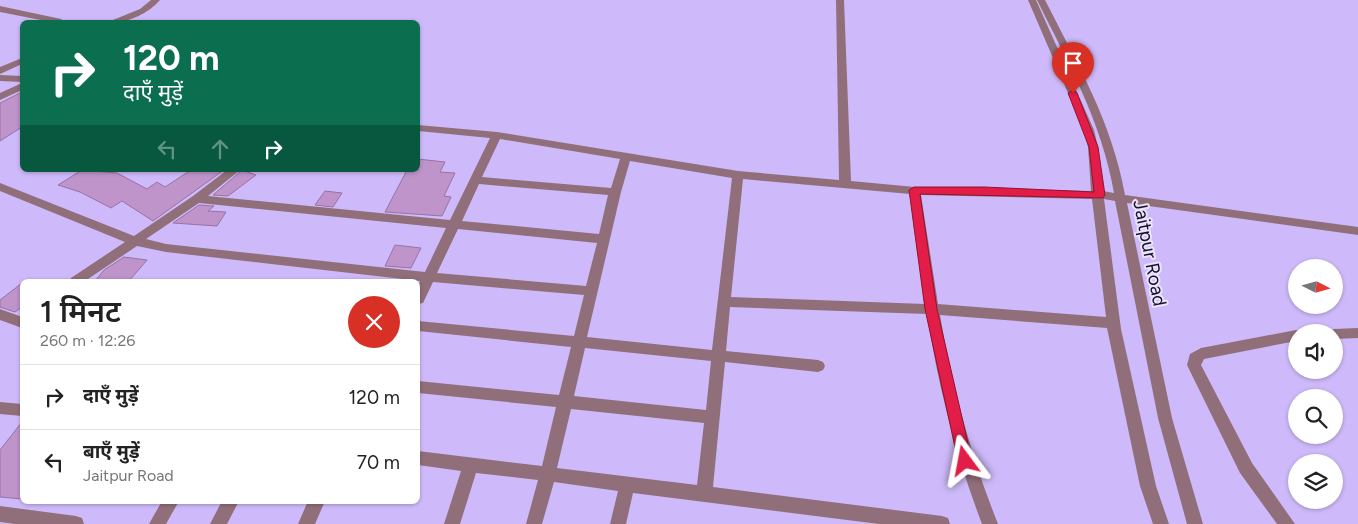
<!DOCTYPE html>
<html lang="hi">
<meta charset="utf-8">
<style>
:root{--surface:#fff;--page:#f6f6f6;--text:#222;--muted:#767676;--line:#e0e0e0}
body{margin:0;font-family:Figtree,"Noto Sans Devanagari",sans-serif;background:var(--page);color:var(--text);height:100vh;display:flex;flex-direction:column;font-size:19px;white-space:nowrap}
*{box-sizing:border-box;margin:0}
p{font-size:16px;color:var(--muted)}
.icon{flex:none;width:28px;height:28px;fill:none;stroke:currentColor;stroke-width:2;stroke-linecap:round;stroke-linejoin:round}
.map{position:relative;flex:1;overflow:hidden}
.panel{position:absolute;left:20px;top:279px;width:400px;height:225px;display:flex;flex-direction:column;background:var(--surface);border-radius:8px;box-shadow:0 1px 4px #0004}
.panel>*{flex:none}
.guide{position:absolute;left:20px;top:20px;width:400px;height:152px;border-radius:8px;box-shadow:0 1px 4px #0004;background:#0b6e4f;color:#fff;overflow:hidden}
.needle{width:32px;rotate:96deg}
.controls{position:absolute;left:1288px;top:259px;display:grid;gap:10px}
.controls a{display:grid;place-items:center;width:55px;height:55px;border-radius:50%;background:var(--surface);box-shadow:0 1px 4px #0004;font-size:25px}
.pin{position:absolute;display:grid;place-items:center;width:42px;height:42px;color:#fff;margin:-51px -21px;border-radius:50% 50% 50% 0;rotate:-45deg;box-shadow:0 0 5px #0007}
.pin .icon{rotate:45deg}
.me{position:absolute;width:55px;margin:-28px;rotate:347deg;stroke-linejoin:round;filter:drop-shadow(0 0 4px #0008)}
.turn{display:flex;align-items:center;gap:18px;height:105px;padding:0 20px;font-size:22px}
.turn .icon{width:65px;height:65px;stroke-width:2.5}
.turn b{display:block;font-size:35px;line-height:42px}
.lanes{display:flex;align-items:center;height:48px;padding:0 20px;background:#0003;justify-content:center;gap:25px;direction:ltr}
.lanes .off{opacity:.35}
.round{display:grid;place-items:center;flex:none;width:52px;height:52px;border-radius:26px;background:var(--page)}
.overview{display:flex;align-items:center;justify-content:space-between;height:85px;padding:0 20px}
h1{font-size:30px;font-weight:600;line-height:38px}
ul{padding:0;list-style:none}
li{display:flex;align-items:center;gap:15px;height:65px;padding:0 20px;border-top:1px solid var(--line)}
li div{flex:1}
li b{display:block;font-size:19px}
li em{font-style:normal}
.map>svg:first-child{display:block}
</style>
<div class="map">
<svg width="1358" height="524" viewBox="0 0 1358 524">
<rect width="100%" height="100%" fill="#cebafa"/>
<g fill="#be94cb" stroke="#9a71a6">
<polygon points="22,92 22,127 0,141 0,103"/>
<polygon points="418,159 445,162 440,172 455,173 444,196 451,197 442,216 385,212 407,170 418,170"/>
<polygon points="82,170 117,173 147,189 157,182 165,187 191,170 224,170 153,221 122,201 111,208 80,192 58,185"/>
<polygon points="242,170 256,175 228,196 213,195"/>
<polygon points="325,191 342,193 333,207 315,205"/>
<polygon points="199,205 214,206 208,211 226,212 217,226 173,223"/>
<polygon points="395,245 421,248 411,268 385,266"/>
<polygon points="124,257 147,260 129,281 95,281 104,270"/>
<polygon points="22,283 22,307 15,312 0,307 0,300"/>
<polygon points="22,422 22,499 0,497 0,450"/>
</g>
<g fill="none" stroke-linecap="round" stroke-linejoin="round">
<g fill="#916f7a" fill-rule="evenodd">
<path d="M151,0H160C148,14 126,24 108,22L140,9Z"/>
<path d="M836,0H844L851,181L915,187L1091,191L1088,147L1084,130L1028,0H1036L1094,130L1098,147L1103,191L1114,193C1102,122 1068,63 1037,0H1045C1078,65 1112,122 1125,195L1358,227V235L1127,203L1172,418L1203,524H1187L1158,418L1115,201L1104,199L1121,329L1156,486L1169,524H1153L1140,486L1107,328L940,315C952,387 971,456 998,524H982C956,456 938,386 927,314L730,307L726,351L818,360L823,362L825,366L823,370L818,372L725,362L713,487L942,516L948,518L950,524H879L633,493L626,524H610L618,491L554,482L542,524H526L538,480L476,473L460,524H444L461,471L418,465V451L542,466L556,407L418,393V381L559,395L571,347L418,331V321L574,336L584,295L433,282L423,303L418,304V287L420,281L166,252L137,246L85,281H70L71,278L125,242L0,191V183L134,236L193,196L227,170H240L208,196L450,220L490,138L418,131V125L497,132L738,171L839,180ZM500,139L620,159L611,188L482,177ZM630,161L732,178L712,350L587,337L621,192ZM743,179L910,194L925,304L731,297ZM479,184L608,195L599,234L462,221ZM921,195L1092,199L1106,317L938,304ZM199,203L446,228L425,272L166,244L146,239ZM458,229L597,243L586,286L437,273ZM585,348L711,361L706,410L574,396ZM571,409L704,423L697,485L557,468Z"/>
<polygon points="0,6 61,19 65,22 51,22 0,12"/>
<polygon points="22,58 22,64 0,74 0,67"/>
<polygon points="0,75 22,76 22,82 0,81"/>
<polygon points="22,83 22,90 0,100 0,93"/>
<polygon points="0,309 22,317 22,328 0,320"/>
<polygon points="1358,328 1358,338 1334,339 1334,332 1328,332 1334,329"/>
<polygon points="1296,330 1301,332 1296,332 1296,341 1204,359 1201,365 1252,463 1295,524 1277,524 1240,473 1187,365 1190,354 1201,348"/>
<polygon points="0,402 22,404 22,416 0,414"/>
<polygon points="162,501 179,501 166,524 149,524"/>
<polygon points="222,501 239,501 227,524 210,524"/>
<polygon points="308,501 325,501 315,524 298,524"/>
<polygon points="0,506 76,516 82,518 84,524 15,524 0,522"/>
</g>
</g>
<polygon fill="#e11d48" stroke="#92132f" points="1073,90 1077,93 1098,147 1105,195 1103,198 920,194 937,309 972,461 970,465 965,467 960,465 958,461 925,309 909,190 914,187 984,187 1094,192 1089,147 1068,93"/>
<g text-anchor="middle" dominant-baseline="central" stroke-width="4" stroke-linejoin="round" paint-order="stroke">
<g font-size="19" fill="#181027" stroke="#eae3fd">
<text transform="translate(1150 253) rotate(79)">Jaitpur Road</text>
</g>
</g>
</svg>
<div class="controls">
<a><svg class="needle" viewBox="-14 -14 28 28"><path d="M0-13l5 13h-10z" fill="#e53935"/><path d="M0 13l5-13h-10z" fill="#767676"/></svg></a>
<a><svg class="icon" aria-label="sound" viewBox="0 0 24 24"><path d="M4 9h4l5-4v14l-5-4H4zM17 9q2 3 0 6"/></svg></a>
<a><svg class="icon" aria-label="search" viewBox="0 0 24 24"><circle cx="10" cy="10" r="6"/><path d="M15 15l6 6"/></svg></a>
<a><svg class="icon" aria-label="layers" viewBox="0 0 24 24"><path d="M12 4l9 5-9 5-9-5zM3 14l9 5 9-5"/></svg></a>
</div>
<div class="pin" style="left:1073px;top:93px;background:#d93025"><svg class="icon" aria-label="arrive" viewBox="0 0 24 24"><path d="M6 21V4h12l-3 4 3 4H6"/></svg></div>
<svg class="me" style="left:965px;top:461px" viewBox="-20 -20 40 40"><path d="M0-17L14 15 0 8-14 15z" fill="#e11d48" stroke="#fff" stroke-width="4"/></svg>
<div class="guide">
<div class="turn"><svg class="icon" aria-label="right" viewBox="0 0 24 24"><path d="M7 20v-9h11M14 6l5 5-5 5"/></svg><div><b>120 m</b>दाएँ मुड़ें</div></div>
<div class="lanes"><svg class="icon off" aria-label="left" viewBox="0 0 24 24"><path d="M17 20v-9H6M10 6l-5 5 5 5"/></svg><svg class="icon off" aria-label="ahead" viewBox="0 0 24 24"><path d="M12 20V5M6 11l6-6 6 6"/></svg><svg class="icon" aria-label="right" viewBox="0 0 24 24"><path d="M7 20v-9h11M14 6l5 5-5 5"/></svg></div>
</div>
<section class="panel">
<div class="overview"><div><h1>1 मिनट</h1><p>260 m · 12:26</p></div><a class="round" style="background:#d93025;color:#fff"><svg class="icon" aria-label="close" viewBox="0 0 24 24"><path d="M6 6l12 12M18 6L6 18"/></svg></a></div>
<ul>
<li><svg class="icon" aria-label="right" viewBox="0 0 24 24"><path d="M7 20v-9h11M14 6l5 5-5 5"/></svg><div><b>दाएँ मुड़ें</b></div><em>120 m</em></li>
<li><svg class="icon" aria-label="left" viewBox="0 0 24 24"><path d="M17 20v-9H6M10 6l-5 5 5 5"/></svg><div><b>बाएँ मुड़ें</b><p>Jaitpur Road</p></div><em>70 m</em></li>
</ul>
</section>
</div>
